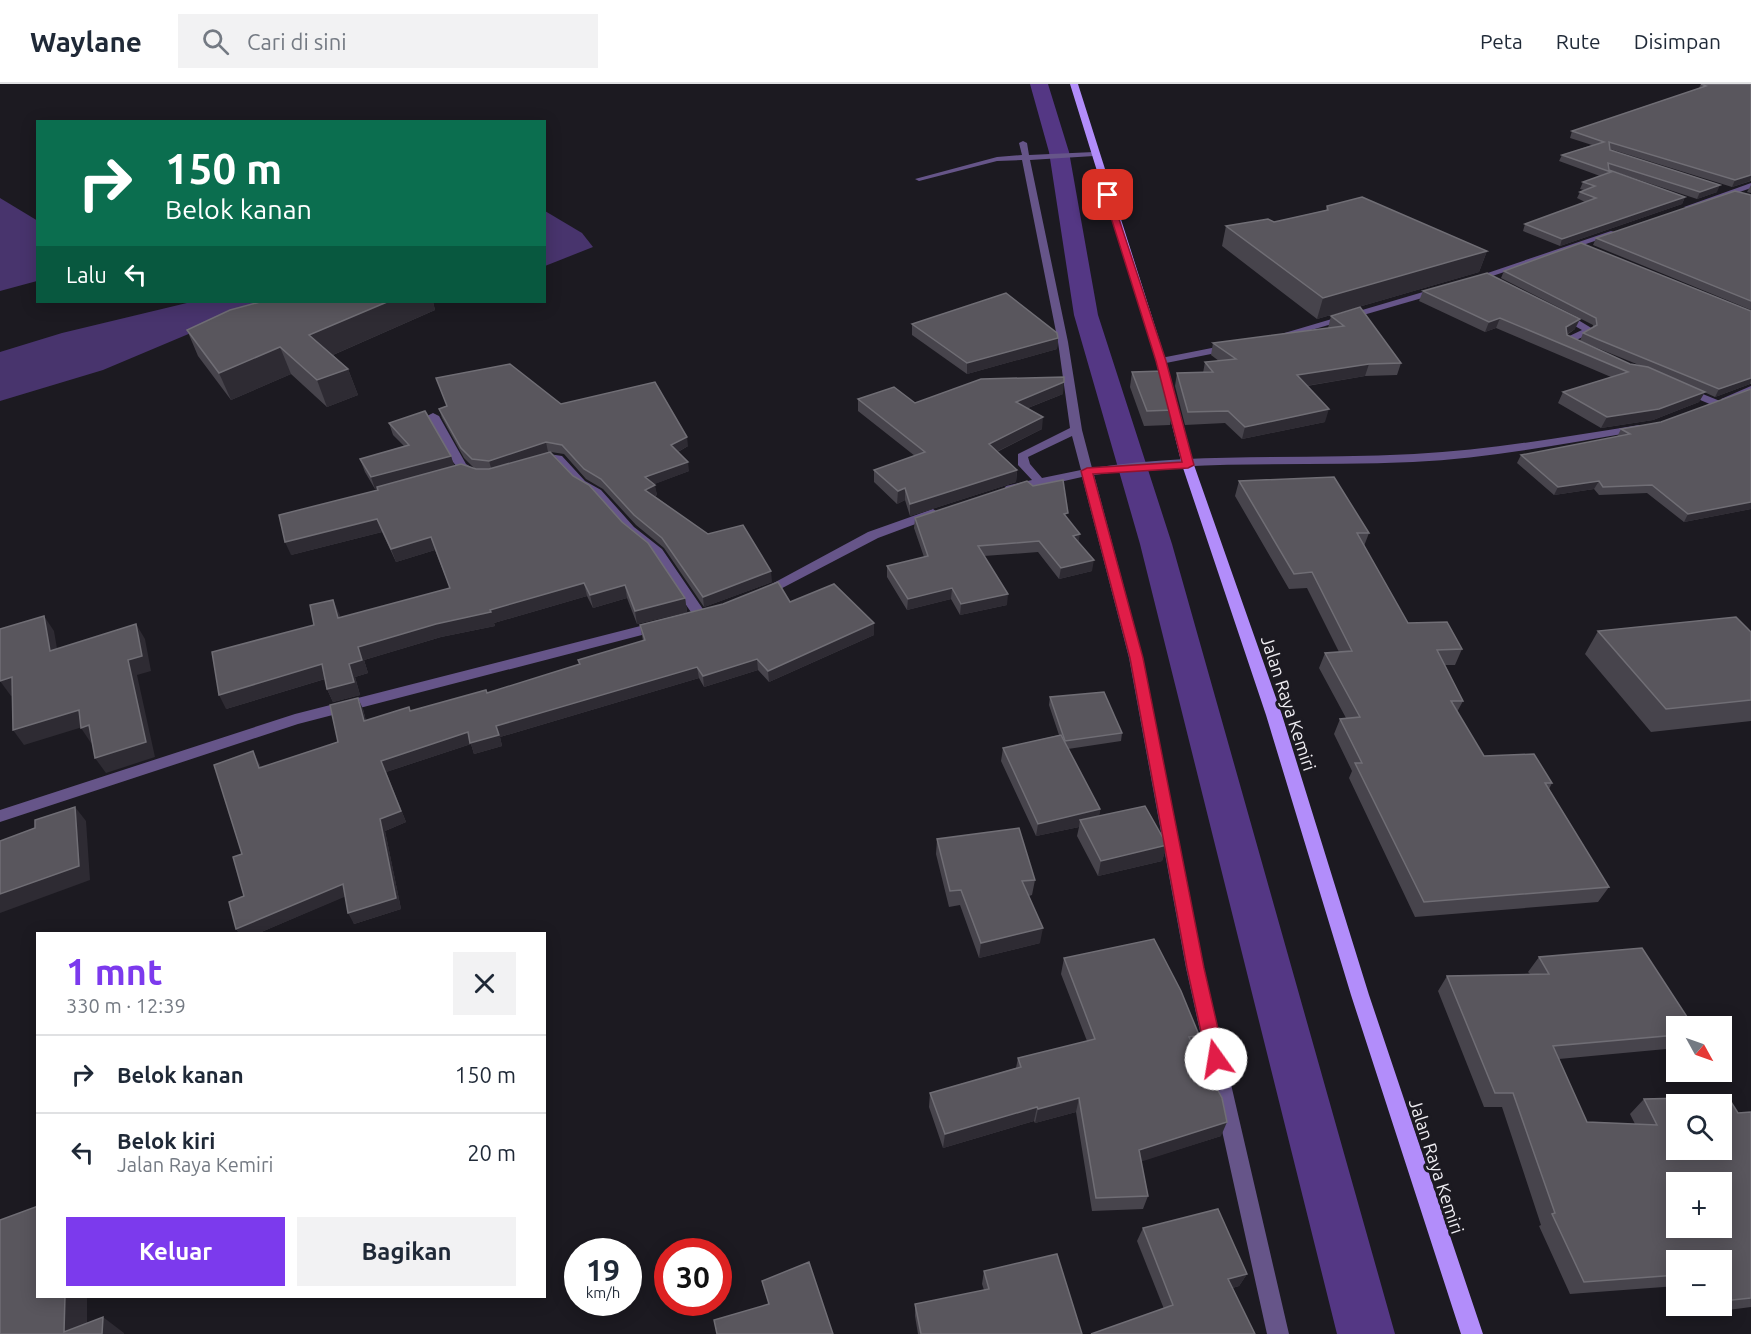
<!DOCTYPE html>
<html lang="id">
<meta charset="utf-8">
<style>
:root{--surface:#fff;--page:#f2f2f3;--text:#1f2937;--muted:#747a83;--line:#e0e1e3;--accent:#7c3aed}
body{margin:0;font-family:Ubuntu,sans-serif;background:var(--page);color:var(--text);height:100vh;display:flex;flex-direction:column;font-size:22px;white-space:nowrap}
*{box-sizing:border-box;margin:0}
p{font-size:20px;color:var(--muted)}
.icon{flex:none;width:33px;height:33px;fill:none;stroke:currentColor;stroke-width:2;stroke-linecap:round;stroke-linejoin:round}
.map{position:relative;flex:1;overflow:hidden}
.sheet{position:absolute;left:36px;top:848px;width:510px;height:366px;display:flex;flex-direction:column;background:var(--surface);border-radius:0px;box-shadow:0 3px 15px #0003}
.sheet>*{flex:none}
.hud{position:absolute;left:36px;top:36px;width:510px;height:183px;border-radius:0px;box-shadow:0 3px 15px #0003;background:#0b6e4f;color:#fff;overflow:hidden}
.needle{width:39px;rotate:130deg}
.fabs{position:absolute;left:1666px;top:932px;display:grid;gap:12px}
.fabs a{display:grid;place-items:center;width:66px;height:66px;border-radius:0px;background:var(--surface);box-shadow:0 3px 15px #0003;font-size:30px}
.speed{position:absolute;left:564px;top:1154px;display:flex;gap:12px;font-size:30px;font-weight:700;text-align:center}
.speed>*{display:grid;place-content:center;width:78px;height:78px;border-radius:50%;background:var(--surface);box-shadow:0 3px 15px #0003;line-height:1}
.speed small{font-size:15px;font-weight:400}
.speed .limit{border:9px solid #d22;background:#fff;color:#111}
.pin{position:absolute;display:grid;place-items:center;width:51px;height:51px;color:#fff;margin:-26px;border-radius:12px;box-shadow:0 3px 9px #0006}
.me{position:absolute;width:66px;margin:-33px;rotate:347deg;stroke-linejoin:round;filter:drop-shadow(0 0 4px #0008)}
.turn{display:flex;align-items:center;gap:21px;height:126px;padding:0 30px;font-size:27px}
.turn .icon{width:78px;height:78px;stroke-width:2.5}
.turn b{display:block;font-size:42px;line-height:51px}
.then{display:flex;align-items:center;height:57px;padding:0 30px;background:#0003;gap:12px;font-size:22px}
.round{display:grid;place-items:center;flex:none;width:63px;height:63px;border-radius:0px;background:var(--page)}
.overview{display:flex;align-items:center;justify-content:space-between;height:102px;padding:0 30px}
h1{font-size:36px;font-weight:700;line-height:45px;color:var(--accent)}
.cta{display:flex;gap:12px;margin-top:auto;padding:12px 30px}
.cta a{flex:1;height:69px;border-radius:0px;background:var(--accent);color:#fff;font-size:24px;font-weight:700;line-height:69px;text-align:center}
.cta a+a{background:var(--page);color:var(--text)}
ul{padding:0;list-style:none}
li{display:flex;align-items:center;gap:18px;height:78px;padding:0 30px;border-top:2px solid var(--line)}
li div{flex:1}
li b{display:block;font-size:22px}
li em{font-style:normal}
header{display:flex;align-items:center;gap:36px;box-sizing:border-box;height:84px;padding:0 30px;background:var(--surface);border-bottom:2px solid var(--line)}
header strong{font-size:28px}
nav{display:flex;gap:33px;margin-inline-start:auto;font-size:21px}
.search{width:420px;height:54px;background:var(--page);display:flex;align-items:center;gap:15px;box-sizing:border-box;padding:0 21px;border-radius:0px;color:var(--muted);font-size:22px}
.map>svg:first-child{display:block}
</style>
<header>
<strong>Waylane</strong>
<div class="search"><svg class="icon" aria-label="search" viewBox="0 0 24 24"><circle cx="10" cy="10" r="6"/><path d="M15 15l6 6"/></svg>Cari di sini</div>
<nav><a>Peta</a><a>Rute</a><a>Disimpan</a></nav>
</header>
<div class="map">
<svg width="1751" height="1250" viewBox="0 0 1751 1250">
<rect width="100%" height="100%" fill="#1c1a21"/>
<g fill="#48346d">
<polygon points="0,114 38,137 37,197 0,207"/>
<polygon points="545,127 582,149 593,163 545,182"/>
<polygon points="191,218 361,218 217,238 103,286 0,317 0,268 62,249"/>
</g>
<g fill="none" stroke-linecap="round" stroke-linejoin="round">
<polygon fill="#543784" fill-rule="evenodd" points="1030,0 1048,0 1069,68 1098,231 1172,460 1395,1250 1337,1250 1140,460 1074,231 1049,68"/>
<g fill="#665589" fill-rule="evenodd">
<path d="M1023,57L1027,59L1029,71L1094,68L1098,70L1094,72L1030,76L1068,258L1082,346L1092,384C1198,368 1307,376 1414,370C1490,366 1564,353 1639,341L1645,344L1639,347C1564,360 1489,374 1413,378C1307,383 1199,375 1094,391L1143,574L1204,884L1289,1250H1267L1186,884L1129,574L1082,393L1010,409L1004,405L1006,402L1032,396L1018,381V370L1070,344L1058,258L1022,76L997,77L919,97L915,95L997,73L1022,71L1019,59ZM1072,352L1081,386L1042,394L1030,380L1028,373Z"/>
<polygon points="1751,99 1751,104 1691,125 1684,123"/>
<polygon points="1611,147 1618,149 1475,198 1467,196"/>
<polygon points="1440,203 1445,206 1443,208 1280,255 1271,253"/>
<polygon points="1557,228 1565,228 1593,245 1590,250 1576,256 1582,260 1582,264 1574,264 1563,255 1582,246 1557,232"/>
<polygon points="1232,260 1236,261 1236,265 1161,280 1156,277 1161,274"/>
<polygon points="1683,302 1720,317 1722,319 1720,321 1712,321 1679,307 1679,303"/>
<polygon points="1751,302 1751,309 1727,318 1721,315"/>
<path d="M433,329L439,332L466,380L479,388V394C456,398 437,349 427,332Z"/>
<polygon points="549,370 562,372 585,397 601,406 634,443 662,465 707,531 705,534 695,534 652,471 626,449 593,412 577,403 554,378 538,381 532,377"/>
<polygon points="933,425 939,429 937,432 878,454 767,512 762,513 755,509 868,448"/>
<polygon points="660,537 665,539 667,542 665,545 298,640 0,738 0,726 295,630"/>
</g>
<polygon fill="#b28dfa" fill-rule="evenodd" points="1070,0 1078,0 1166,277 1194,381 1282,631 1369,911 1483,1250 1461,1250 1351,911 1266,631 1182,381 1156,277"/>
</g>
<g fill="#47444c">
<polygon points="1701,0 1751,0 1751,97 1732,103 1610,65 1717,108 1697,115 1609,86 1685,113 1682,120 1560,162 1523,147 1525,140 1585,118 1577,114 1580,108 1584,106 1580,105 1583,98 1600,92 1559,77 1562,71 1592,61 1570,54 1572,47 1699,4"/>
<polygon points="1751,101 1751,109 1747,108"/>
<polygon points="1751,111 1751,226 1593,161 1596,154"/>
<polygon points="1327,122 1487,167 1479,188 1317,235 1222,162 1226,142 1274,138 1326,126"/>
<polygon points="1504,187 1751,227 1751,300 1750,300 1715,313 1704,308 1699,318 1653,336 1601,344 1558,319 1563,308 1611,293 1496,244 1485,248 1419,217 1423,207 1575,245 1567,251 1630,280 1639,281 1580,257 1583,249 1593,244 1593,241 1501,194"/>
<polygon points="260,218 433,218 435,226 333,271 348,285 358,311 327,323 291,290 231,316 198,272 187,246"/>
<polygon points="1331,232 1401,279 1397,291 1365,292 1307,302 1325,338 1242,355 1225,339 1185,341 1175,302 1177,289 1203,289 1205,278 1219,277 1211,271 1213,259 1328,244"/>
<polygon points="912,240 1058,254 1057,265 967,290 912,251"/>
<polygon points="1132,288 1173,326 1170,341 1144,342 1130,303"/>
<polygon points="436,294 561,320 688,362 678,368 689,387 654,400 657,411 655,412 772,498 704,523 664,464 636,441 603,405 586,395 564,370 551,368 685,514 687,528 637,540 627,514 593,524 587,512 494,539 495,542 441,553 364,576 368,589 355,593 360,611 333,618 327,605 325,595 226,625 314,541 339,529 340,534 450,504 435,466 396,478 382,448 291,471 378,406 377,405 375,405 365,388 360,375 404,362 393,351 389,339 451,372 454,382 475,385 464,374 442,334 439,325 447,322"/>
<polygon points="1751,305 1751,425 1684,438 1647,409 1599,411 1594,405 1554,411 1517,379 1521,371 1617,353 1621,345 1661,338"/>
<polygon points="1063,310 1028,324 1042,345 997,368 1017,386 1016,398 910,432 905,416 897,420 874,398 874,386 915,372 858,327 858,315 915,319"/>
<polygon points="1239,397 1369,449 1364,462 1408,539 1462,565 1455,581 1445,581 1463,617 1457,628 1484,672 1552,699 1549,705 1609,803 1598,818 1415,833 1349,694 1352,687 1334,650 1340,635 1346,634 1319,584 1325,569 1339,568 1307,504 1289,505 1235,412"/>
<polygon points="1033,402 1067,434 1092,487 1059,495 1038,468 984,472 1007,521 960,531 951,515 907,526 887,493 887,482 924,473 914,444 915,434"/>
<polygon points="790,518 874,551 769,598 758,586 704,603 699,594 500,653 502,662 474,670 471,660 386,688 406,738 385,747 401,825 354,840 345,812 259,849 239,849 236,845 244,812 242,770 259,679 261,684 338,658 363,625 366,637 487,609 579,581 578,576 643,557 640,541"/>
<polygon points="1598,547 1751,548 1751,637 1651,648 1585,570"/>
<polygon points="1050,613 1122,649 1121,657 1068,665 1100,725 1099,732 1167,761 1162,777 1098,792 1077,752 1079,743 1036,752 1001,677 1003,664 1059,651 1049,621"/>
<polygon points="937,755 1035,796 1032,811 1029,812 1040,859 979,874 960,821 949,823 936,770"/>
<polygon points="1539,873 1677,942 1677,964 1559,975 1587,1038 1635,1040 1630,1030 1644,1015 1738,1029 1751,1028 1751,1223 1705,1229 1701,1221 1722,1221 1722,1176 1677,1176 1677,1202 1570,1210 1539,1142 1541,1141 1502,1023 1484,1023 1438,907 1447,892 1530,890 1528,888"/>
<polygon points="1064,874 1199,951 1195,963 1221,1052 1141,1077 1148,1112 1143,1125 1092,1127 1076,1028 1035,1039 1034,1037 943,1064 929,1023 930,1009 1016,984 1018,974 1087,957 1061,890"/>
<polygon points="1143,1144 1247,1190 1239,1202 1164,1225 1137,1157"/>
<polygon points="984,1187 1082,1250 918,1250 915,1232 915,1220 984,1206 982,1200"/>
</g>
<g fill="#2e2b33">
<polygon points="1751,91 1750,97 1732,103 1735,96"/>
<polygon points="1720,101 1717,108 1697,115 1700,108"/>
<polygon points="1685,113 1682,120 1560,162 1562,155"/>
<polygon points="1487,167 1479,188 1317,235 1323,214"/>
<polygon points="387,218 433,218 435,226 319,277 309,251"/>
<polygon points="1500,234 1496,244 1485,248 1489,238"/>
<polygon points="1580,235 1575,245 1562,253 1566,243"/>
<polygon points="1058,254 1057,265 967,290 967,279"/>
<polygon points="280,263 291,290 231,316 219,289"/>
<polygon points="1369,280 1365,292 1293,304 1297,291"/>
<polygon points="348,285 358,311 327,323 317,296"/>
<polygon points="1751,294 1750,300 1715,313 1719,305"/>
<polygon points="1064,298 1063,310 1015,329 1016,318"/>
<polygon points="1705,308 1699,318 1653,336 1601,344 1607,333"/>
<polygon points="1329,325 1325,338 1242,355 1245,343"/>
<polygon points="1043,333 1042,345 988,372 989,360"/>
<polygon points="687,353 688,362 672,371 671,361"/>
<polygon points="546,358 548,368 492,387 489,377"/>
<polygon points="451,372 455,385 375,405 371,393"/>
<polygon points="688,378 689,387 647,403 645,393"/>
<polygon points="1017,386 1016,398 910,432 910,420"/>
<polygon points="1599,397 1594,405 1554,411 1558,403"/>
<polygon points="655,401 657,411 647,415 645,406"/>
<polygon points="905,404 905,416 897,420 898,407"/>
<polygon points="1751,418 1751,425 1684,438 1688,430"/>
<polygon points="377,435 382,448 291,471 285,458"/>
<polygon points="1080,450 1078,461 1073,452"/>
<polygon points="431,453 435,466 396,478 391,465"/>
<polygon points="1094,476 1092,487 1059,495 1061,484"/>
<polygon points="771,487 772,498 704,523 703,513"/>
<polygon points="584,499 587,512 494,539 495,542 441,553 364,576 368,589 355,593 360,611 333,618 327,605 349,580 358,563 436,540 490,526"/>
<polygon points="625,501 627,514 593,524 590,511"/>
<polygon points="952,504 951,515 907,526 908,515"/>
<polygon points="1008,510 1007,521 960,531 961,520"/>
<polygon points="685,514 687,528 637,540 635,527"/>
<polygon points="333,516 339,529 344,548 338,534"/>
<polygon points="44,532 54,547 60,582 50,567"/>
<polygon points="874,539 874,551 769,598 768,587"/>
<polygon points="136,540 145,555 151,587 137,591 155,673 106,689 95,674 128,576"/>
<polygon points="757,575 758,586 704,603 703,592"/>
<polygon points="322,580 328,594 226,625 219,611"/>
<polygon points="697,583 699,594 500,653 502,662 474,670 471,660 386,688 406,738 385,747 401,825 354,840 348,829 380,735 381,677 468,648 496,642"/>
<polygon points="12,593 23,608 11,612 0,597"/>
<polygon points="358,614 363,625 369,649 364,637"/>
<polygon points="79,626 89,641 24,661 13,646"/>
<polygon points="89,641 99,656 91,659 81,644"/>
<polygon points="253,667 259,679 265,696 259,684"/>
<polygon points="75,723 86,737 90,796 0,829 0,810"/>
<polygon points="1100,725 1098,738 1080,736 1079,743 1036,752 1038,740"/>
<polygon points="1167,761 1162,777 1098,792 1101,777"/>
<polygon points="343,800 349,811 259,849 239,849 236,845"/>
<polygon points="1043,844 1040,859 979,874 981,859"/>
<polygon points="1079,1014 1076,1028 1035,1039 1038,1025"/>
<polygon points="1037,1023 1034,1037 943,1064 945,1050"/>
<polygon points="1227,1038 1221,1052 1134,1080 1139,1066"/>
<polygon points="1247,1190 1239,1202 1221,1207 1228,1195"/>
<polygon points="65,1212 87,1212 87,1250 64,1248"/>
<polygon points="103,1233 124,1249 124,1250 102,1250"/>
</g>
<g fill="#59565d" stroke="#706e75" stroke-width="1.5" fill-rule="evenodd">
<polygon points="1701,0 1751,0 1751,91 1735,96 1609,58 1610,66 1720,101 1700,108 1608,79 1609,86 1685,113 1562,155 1525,140 1596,114 1580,108 1595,102 1583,98 1611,88 1562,71 1604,58 1572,47 1706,2"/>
<polygon points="1735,107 1751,111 1751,217 1596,154"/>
<polygon points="1362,113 1487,167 1323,214 1226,142 1268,135 1274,138 1328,126 1327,122"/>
<polygon points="1581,159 1751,227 1751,294 1719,305 1597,255 1583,249 1597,241 1596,234 1504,187"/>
<polygon points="1487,189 1580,235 1566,243 1567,251 1630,280 1648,283 1705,308 1659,325 1607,333 1563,308 1628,288 1500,234 1489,238 1423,207"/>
<polygon points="1006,209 1057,249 1058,254 967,279 912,240"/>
<polygon points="260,218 387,218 309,251 348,285 317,296 280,263 219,289 187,246 230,226"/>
<polygon points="1360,223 1401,279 1369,280 1297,291 1329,325 1245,343 1228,327 1188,328 1177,289 1213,288 1205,278 1236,275 1213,259 1344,242 1331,232"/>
<polygon points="510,280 561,320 655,298 687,353 671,361 688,378 645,393 655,401 645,406 708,450 743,441 771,487 703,513 662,454 634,431 601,395 584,385 562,361 546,358 489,377 472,375 461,364 439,325 447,322 436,294"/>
<polygon points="1163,287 1173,326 1147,327 1132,288"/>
<polygon points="1064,293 1064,298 1016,318 1043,333 989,360 1017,386 910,420 905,404 898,407 874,386 925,368 858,315 894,303 915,319 981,295"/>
<polygon points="1751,305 1751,418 1688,430 1652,401 1603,403 1599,397 1558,403 1521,371 1630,350 1621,345 1661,338"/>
<polygon points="425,327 451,372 371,393 360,375 409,361 389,339"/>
<polygon points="550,368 573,392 589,401 622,438 648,459 685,514 635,527 625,501 590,511 584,499 490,526 491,528 436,540 358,563 362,576 349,580 354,598 327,605 322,580 219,611 212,568 314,541 310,521 333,516 338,534 450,504 431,453 391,465 377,435 285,458 279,431 378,406 377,403 461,380 476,385 489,385"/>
<polygon points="1334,393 1369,449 1357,449 1408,539 1447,538 1462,565 1437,566 1463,617 1451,617 1484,672 1534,670 1552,699 1545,699 1609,803 1424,818 1355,679 1362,679 1340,635 1360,633 1325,569 1352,567 1312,488 1294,490 1239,397"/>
<polygon points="1063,396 1068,429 1064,430 1080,450 1073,452 1094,476 1061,484 1039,457 978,462 1008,510 961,520 952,504 908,515 887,482 928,472 915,434 1027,397 1033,402"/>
<polygon points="778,498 790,518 834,500 874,539 768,587 757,575 703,592 697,583 496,642 499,651 470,659 468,648 381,677 401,727 380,735 396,814 348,829 343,800 236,845 229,818 244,812 233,773 242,770 214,681 253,667 259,684 338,658 330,621 358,614 364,637 409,623 410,627 486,606 487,609 580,580 578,576 645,556 640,541 723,520"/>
<polygon points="44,532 50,567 136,540 142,572 128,576 146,658 95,674 89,641 81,644 79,626 13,646 12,593 0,597 0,545"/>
<polygon points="1736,533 1751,548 1751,616 1666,625 1598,547"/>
<polygon points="1104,608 1122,649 1065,657 1050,613"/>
<polygon points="1061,651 1100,725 1038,740 1003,664"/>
<polygon points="1145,722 1167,761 1101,777 1080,736"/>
<polygon points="75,723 79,782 0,810 0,757 35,744 35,736"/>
<polygon points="1019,744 1035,796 1022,797 1043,844 981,859 961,806 950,807 937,755"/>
<polygon points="1154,855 1181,907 1199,951 1189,953 1222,1014 1227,1038 1139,1066 1148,1112 1096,1114 1079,1014 1038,1025 1037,1023 945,1050 930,1009 1021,983 1018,974 1095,955 1064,874"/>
<path d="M1642,864L1693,942H1677V951L1553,962L1587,1038L1657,1041L1644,1015L1728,1013L1738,1029L1751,1028V1214L1723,1217L1722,1176H1677V1191L1584,1198L1552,1130L1555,1129L1513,1009H1495L1447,892L1549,890L1539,873ZM1677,1020H1722V1065H1677ZM1677,1098H1722V1143H1677Z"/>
<polygon points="38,1122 38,1212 65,1212 64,1248 103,1233 102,1250 0,1250 0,1136"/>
<polygon points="1218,1125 1247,1190 1228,1195 1255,1250 1091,1250 1173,1221 1143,1144"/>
<polygon points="1057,1170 1082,1250 921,1250 915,1220 989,1205 984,1187"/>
<polygon points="809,1178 833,1250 717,1250 714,1236 769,1220 762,1197"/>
</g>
<polygon fill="#e11d48" stroke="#92132f" stroke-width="1.5" points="1108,109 1111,111 1166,277 1194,381 1188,384 1093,390 1143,574 1204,884 1225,975 1222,981 1216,983 1210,981 1207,975 1187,884 1130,574 1081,387 1087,384 1182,378 1156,277 1104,111"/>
<g text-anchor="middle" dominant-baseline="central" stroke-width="6" stroke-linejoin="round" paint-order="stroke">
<g font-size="18" fill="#efedf2" stroke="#1c1a21">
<text transform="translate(1289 619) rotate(72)">Jalan Raya Kemiri</text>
<text transform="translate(1437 1082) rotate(72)">Jalan Raya Kemiri</text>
</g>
</g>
</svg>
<div class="fabs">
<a><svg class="needle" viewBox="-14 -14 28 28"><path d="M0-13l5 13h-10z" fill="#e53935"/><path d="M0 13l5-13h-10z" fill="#747a83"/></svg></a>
<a><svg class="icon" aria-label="search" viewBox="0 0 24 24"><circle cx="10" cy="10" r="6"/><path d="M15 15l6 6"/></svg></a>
<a>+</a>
<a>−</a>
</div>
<div class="speed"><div>19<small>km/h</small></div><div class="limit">30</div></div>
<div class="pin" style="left:1108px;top:111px;background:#d93025"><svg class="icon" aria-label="arrive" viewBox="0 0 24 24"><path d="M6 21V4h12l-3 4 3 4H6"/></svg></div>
<svg class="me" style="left:1216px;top:975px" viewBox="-20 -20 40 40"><circle r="19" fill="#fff"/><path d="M0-13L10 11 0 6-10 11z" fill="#e11d48"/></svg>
<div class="hud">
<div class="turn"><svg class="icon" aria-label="right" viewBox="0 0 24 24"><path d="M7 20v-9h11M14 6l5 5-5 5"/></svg><div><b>150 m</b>Belok kanan</div></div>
<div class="then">Lalu<svg class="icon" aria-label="left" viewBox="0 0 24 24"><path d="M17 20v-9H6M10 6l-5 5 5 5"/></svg></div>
</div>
<section class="sheet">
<div class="overview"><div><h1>1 mnt</h1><p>330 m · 12:39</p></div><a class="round"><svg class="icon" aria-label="close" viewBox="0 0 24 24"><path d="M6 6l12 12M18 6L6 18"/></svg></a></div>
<ul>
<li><svg class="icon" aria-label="right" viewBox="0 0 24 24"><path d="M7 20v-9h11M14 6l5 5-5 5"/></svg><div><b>Belok kanan</b></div><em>150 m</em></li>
<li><svg class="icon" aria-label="left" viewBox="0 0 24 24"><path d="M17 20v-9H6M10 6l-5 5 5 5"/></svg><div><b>Belok kiri</b><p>Jalan Raya Kemiri</p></div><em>20 m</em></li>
</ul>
<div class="cta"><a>Keluar</a><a>Bagikan</a></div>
</section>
</div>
